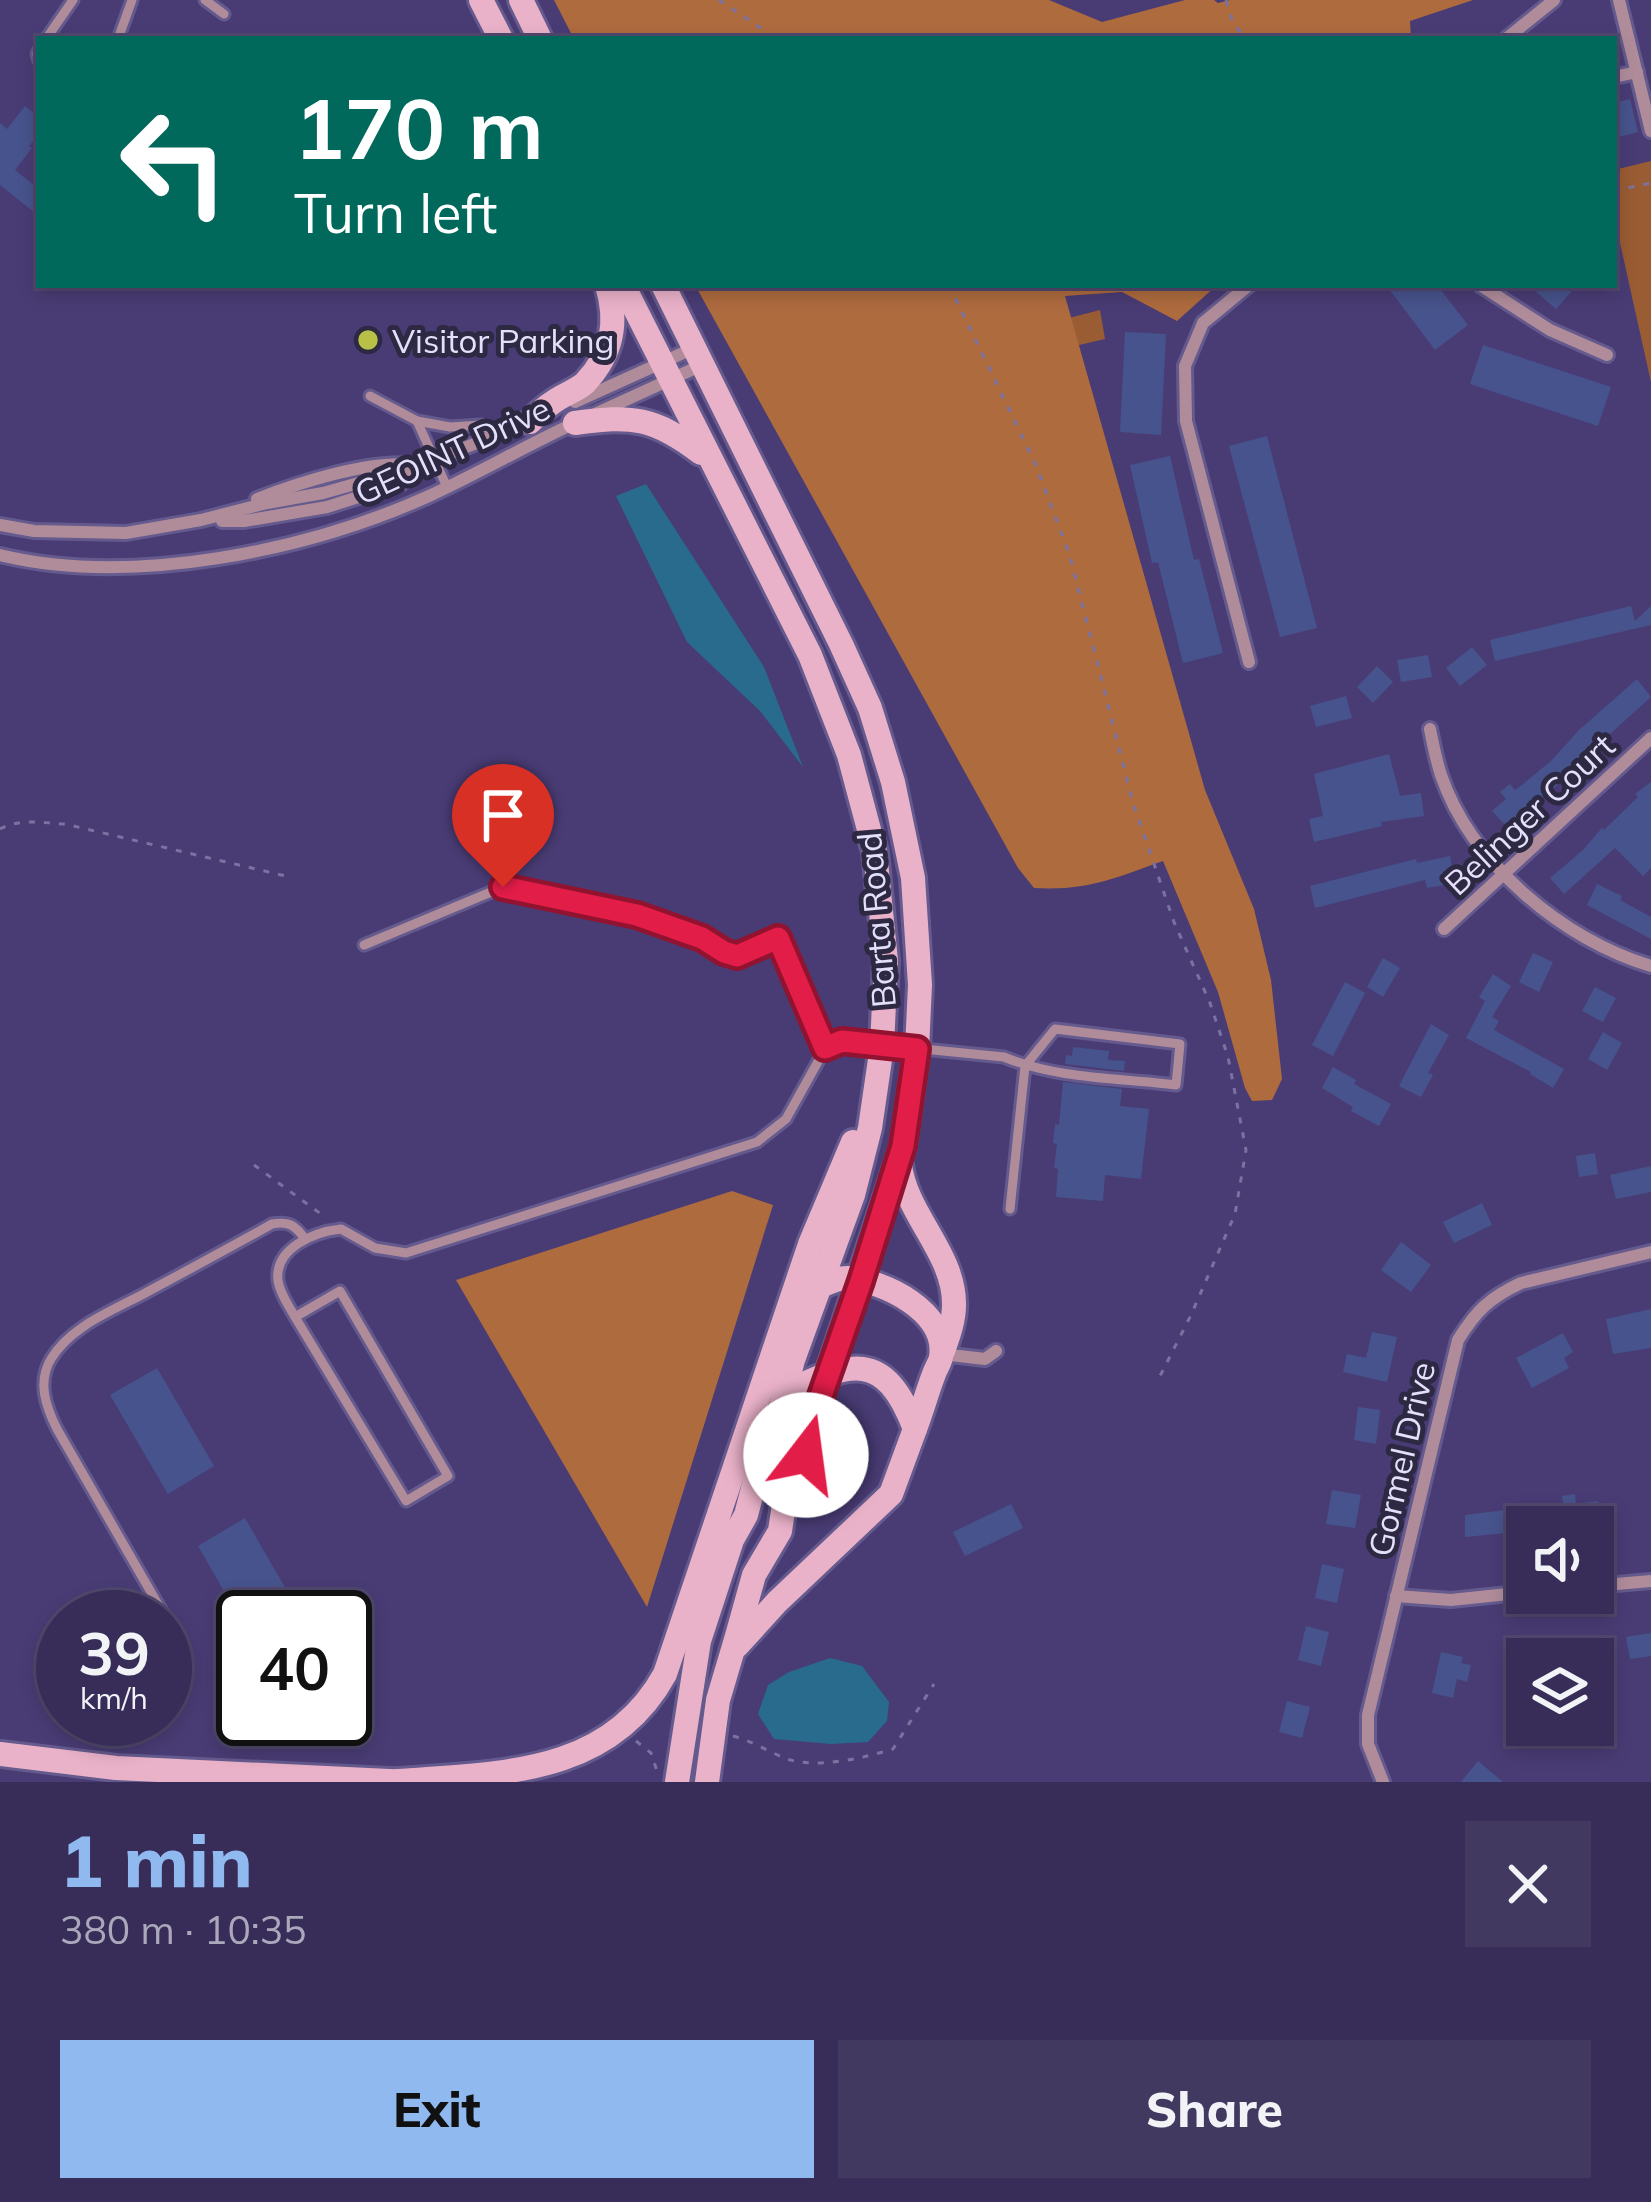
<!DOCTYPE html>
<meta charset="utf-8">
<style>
:root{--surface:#372d58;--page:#423961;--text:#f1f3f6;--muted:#aaa8ba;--line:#51496e;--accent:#90b9f0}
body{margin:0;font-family:Mulish,sans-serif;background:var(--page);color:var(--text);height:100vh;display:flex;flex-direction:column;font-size:45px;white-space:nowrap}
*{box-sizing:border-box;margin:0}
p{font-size:39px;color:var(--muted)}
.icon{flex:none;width:66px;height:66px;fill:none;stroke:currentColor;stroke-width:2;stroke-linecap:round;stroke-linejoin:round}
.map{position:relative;height:1782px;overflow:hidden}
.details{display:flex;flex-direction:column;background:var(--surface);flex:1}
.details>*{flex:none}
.guide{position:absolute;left:36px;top:36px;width:1581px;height:252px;border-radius:0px;box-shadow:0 6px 18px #0003,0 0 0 3px var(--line);background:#00695c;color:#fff;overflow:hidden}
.tools{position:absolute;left:1506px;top:1506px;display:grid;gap:24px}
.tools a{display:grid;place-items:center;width:108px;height:108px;border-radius:0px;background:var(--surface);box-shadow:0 6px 18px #0003,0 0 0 3px var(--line);font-size:60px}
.speed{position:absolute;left:36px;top:1590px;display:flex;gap:24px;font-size:60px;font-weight:700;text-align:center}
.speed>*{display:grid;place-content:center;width:156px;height:156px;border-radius:50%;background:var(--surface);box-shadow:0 6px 18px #0003,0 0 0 3px var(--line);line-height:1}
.speed small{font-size:30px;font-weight:400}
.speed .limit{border:6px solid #111;border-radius:18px;background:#fff;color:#111}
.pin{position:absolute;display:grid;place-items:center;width:102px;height:102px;color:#fff;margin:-123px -51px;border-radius:50% 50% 50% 0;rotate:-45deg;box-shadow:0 0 12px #0007}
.pin .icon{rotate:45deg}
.me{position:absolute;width:132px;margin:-66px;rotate:15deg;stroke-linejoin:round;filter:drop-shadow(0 0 9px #0008)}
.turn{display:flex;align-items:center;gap:42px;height:252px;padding:0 60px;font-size:54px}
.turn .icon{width:156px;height:156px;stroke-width:2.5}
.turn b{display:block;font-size:84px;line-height:102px}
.round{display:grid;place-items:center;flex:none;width:126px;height:126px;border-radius:0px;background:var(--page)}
.overview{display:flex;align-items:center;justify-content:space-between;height:204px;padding:0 60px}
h1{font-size:72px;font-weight:800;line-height:90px;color:var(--accent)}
.button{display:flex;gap:24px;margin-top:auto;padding:24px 60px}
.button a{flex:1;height:138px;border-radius:0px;background:var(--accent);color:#111;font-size:48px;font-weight:800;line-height:138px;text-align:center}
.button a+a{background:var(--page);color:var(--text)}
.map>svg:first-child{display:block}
</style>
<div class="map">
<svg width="1651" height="1782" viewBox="0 0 1651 1782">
<rect width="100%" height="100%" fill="#493c75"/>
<g fill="#9a5c33">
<polygon points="1651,161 1651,382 1614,216 1614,170"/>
<polygon points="1100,310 1105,339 1075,346 1069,318"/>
</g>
<g fill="#ae6b3e">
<polygon points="554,0 1049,0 1102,22 1185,0 1214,0 1218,3 1230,0 1473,0 1410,21 1411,39 805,39 800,35 790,39 574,39"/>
<path d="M695,285H1217L1177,321L1122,292L1065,296L1205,790L1254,909L1271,980L1282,1079L1272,1100L1252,1101L1245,1088L1218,992L1163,861C1115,878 1088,891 1034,888L1018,868Z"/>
<polygon points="732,1191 773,1205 647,1607 456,1280"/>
</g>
<g fill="#286b8c">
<polygon points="646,484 764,667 803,767 760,711 687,642 616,496"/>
<polygon points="830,1658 862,1666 889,1702 887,1721 868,1742 831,1744 774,1739 758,1714 768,1685 789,1672"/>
</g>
<g fill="#47538c">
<polygon points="1630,99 1638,132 1614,138 1614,103"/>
<polygon points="25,106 39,117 39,134 29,146 32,148 15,170 39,189 39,216 0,185 0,123 7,129"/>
<polygon points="1386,285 1437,285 1468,325 1435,350"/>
<polygon points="1528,285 1577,285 1556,309"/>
<polygon points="1125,332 1166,334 1161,435 1120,432"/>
<polygon points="1483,345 1611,387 1598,426 1470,384"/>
<polygon points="1267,436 1317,628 1280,637 1229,446"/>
<polygon points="1170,456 1194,560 1199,559 1223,653 1183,663 1158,562 1152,563 1130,465"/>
<polygon points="1631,606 1635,621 1651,606 1651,625 1495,661 1490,640"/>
<polygon points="1472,647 1487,665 1460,686 1446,668"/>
<polygon points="1428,655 1432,677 1401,682 1397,660"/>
<polygon points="1377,666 1393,682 1373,703 1357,687"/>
<polygon points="1637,679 1651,697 1600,743 1598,741 1569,775 1507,827 1492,811 1506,799 1500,792 1510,784 1515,790 1522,785 1552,760 1579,730"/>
<polygon points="1346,696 1352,718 1316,727 1310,706"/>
<polygon points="1389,754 1400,796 1421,793 1424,816 1381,822 1382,826 1314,842 1309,819 1323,816 1314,774"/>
<polygon points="1651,782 1651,868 1643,876 1615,848 1564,894 1550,878 1583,850 1602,828 1604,830 1638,797 1635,794"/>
<polygon points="1450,856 1455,883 1427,888 1425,880 1315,908 1310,886 1416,859 1417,863"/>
<polygon points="1597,884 1622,896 1620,900 1651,917 1651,939 1587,905"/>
<polygon points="1533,953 1553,962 1539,992 1519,982"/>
<polygon points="1383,958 1400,968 1383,997 1367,987"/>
<polygon points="1493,974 1511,986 1492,1017 1499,1021 1494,1030 1564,1069 1553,1088 1530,1074 1531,1072 1466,1038 1485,1001 1479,997"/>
<polygon points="1345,982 1365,993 1333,1056 1312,1045"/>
<polygon points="1595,987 1616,998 1603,1022 1582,1011"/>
<polygon points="1431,1024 1449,1035 1428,1073 1433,1075 1421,1097 1399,1086"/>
<polygon points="1603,1032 1622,1043 1607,1070 1588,1059"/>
<polygon points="1073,1047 1109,1051 1108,1060 1125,1061 1124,1071 1065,1064 1066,1055 1072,1056"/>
<polygon points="1333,1067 1356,1080 1354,1084 1391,1104 1379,1126 1351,1111 1353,1107 1322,1088"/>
<polygon points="1063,1082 1122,1089 1120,1106 1149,1109 1141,1179 1105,1175 1103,1201 1056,1197 1058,1169 1054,1168 1057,1144 1053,1143 1055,1124 1059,1125"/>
<polygon points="1595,1153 1598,1174 1579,1177 1576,1156"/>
<polygon points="1651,1166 1651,1192 1616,1199 1610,1175"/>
<polygon points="1482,1203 1492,1225 1454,1243 1443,1222"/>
<polygon points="1401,1242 1431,1265 1411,1292 1381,1270"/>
<polygon points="1651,1309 1651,1348 1613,1354 1606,1319"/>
<polygon points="1372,1332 1397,1337 1387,1382 1343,1372 1347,1354 1366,1358"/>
<polygon points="1563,1333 1573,1352 1564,1358 1569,1368 1532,1388 1516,1358"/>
<polygon points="157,1368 214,1466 168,1494 110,1395"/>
<polygon points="1358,1407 1380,1410 1376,1444 1354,1440"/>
<polygon points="1332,1490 1361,1495 1355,1528 1326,1524"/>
<polygon points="1575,1494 1576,1504 1598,1501 1601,1524 1546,1527 1544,1507 1563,1504 1562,1496"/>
<polygon points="1011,1504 1023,1528 965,1556 953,1532"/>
<polygon points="1513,1509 1517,1532 1465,1537 1465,1515"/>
<polygon points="245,1518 302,1617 239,1617 198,1546"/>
<polygon points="1322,1564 1344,1569 1337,1603 1315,1598"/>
<polygon points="1306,1626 1329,1632 1321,1666 1298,1660"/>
<polygon points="1651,1633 1651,1656 1630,1659 1626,1637"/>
<polygon points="1599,1637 1602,1659 1559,1659 1557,1643"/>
<polygon points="1441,1652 1463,1657 1461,1663 1471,1665 1467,1682 1457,1679 1453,1698 1432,1693"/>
<polygon points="1287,1701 1310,1707 1302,1738 1279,1732"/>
<polygon points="1478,1761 1503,1782 1461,1782"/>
</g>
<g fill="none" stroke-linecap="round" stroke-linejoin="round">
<defs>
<g id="lane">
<polyline points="205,0 224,14"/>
<polyline points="46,39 73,0"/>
<polyline points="118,39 132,0"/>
<polyline points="39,50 37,54 39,61"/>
<polyline points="370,396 417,421 450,427 481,425 497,435"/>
<polyline points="417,421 447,487"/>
<polyline points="364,945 503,887 637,915 702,938 724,952 737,956 778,937 825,1049"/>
<path d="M295,1317L340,1291L448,1476L406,1501L295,1317C289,1306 280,1294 278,1281C274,1248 314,1232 341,1229L375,1248L406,1253L757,1142L786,1119L825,1049L842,1041L1004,1057C1056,1079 1119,1078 1176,1085L1180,1044L1055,1029L1025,1066L1010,1209"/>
<path d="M167,1620L57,1429C46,1407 37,1382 51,1359C71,1325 117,1309 149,1291C190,1269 231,1247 272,1224C289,1221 295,1225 305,1239"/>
</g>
<g id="street">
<polyline points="1619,0 1651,131"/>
<polyline points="1506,39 1554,0"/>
<polyline points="1614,77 1637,72"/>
<polyline points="1249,285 1203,323 1185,366 1186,421 1249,662"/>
<polyline points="1480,285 1550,330 1607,355"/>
<polyline points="575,402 694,348"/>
<polyline points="595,414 702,365"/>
<path d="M257,499C298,483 369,460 412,465"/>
<polyline points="222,521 244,521 327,507 402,483 418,467"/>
<polyline points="0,525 34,531 126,533 201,520 267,503 323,493 419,466 534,420"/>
<path d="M0,555C132,587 307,551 429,496C479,473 527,445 577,422"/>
<path d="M1430,729C1433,744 1436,760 1441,775C1471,863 1563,940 1651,966"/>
<polyline points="1444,929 1651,738"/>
<polyline points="942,1354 985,1359 996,1351"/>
<polyline points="1593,1586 1651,1581"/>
<polyline points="1396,1596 1451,1600 1527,1592"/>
<path d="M1383,1782L1368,1744V1715L1458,1340C1476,1311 1489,1298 1521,1283L1651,1252"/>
</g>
<g id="secondary">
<polyline points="481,0 501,39"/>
<polyline points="521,0 540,39"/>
<polyline points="623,285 810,655 849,755 875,852 886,961 882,1046 870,1128 853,1195 793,1360 772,1440 761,1458 746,1515 732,1540 699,1641 677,1782"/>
<polyline points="663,285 841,644 870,708 893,782 913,878 920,985 917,1049 903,1146 814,1416 806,1455 786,1491 780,1531 754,1575 737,1636 718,1700 707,1782"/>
<path d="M530,422C537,415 544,408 552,403C562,395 576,391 585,383C613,353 618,322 607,285"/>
<path d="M575,423C632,415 654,417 701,453"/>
<path d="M900,1165C906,1215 955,1254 954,1305C954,1321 948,1337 943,1351"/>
<path d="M821,1286C830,1282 837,1278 848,1278C884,1281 948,1312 941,1357C940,1363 936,1368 934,1374C927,1392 922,1411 915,1429"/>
<path d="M737,1646L777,1602L891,1494L915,1429C884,1348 850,1362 784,1393"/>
<polyline points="0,1754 116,1768 410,1782"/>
<path d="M398,1781C500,1773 609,1776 665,1674L810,1244L853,1142"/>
</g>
</defs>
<use href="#lane" stroke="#655a8d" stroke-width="15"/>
<use href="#street" stroke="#655a8d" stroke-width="18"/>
<use href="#secondary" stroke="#655a8d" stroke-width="30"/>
<g stroke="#7c72a1" stroke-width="3" stroke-dasharray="6 9" stroke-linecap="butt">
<polyline points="719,0 777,39"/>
<path d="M1226,0C1230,17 1234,28 1248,39"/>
<polyline points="1389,39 1403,36 1428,39"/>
<polyline points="1614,191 1651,183"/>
<polyline points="949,285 1035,463 1070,556 1133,803 1174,922 1210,1003 1228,1057 1246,1150 1235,1214 1191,1315 1157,1382"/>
<path d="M0,829C20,818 43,823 65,824L290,877"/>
<polyline points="254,1165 325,1217"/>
<path d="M733,1736C752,1741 769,1752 787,1759C817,1769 864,1758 893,1749L934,1684"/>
<polyline points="636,1741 651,1753 657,1771"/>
</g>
<use href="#lane" stroke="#b08c9a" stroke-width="9"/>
<use href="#street" stroke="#b08c9a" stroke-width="12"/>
<use href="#secondary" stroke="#eab2c9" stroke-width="24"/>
</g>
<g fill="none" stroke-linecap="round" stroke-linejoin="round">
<defs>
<polyline id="route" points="503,887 637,915 702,938 724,952 737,956 778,938 825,1048 842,1041 917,1049 903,1146 861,1281 814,1416 806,1455"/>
</defs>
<use href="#route" stroke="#92132f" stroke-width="30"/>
<use href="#route" stroke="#e11d48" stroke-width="21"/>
</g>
<circle fill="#b9c046" stroke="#2e2943" stroke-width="4.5" cx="368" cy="340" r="12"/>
<g text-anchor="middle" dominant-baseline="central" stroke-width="10" stroke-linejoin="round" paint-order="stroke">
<g font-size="33" fill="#e4e0fb" stroke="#2e2943" text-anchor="start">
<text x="392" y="340">Visitor Parking</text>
</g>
<g font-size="33" fill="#e4e0fb" stroke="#2e2943">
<text transform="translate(452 450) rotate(-25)">GEOINT Drive</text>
<text transform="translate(1529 814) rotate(-43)">Belinger Court</text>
<text transform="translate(876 920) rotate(-95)">Barta Road</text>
<text transform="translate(1401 1459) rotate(-77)">Gormel Drive</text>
</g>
</g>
</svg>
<div class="tools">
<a><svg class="icon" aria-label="sound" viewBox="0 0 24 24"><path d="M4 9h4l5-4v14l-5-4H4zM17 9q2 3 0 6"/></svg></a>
<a><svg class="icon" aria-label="layers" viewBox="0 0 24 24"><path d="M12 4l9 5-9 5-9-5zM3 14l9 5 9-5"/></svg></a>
</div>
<div class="speed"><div>39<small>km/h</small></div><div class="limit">40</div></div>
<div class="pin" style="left:503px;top:887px;background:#d93025"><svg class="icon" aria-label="arrive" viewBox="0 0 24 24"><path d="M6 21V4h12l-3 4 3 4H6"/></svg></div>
<svg class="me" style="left:806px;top:1455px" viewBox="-20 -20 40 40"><circle r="19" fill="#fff"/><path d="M0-13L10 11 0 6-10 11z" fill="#e11d48"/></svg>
<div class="guide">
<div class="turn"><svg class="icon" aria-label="left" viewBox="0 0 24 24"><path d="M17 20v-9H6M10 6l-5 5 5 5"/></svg><div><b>170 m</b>Turn left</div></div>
</div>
</div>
<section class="details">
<div class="overview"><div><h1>1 min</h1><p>380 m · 10:35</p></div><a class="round"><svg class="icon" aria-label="close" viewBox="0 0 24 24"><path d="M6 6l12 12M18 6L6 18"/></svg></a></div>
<div class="button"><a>Exit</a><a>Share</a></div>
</section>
